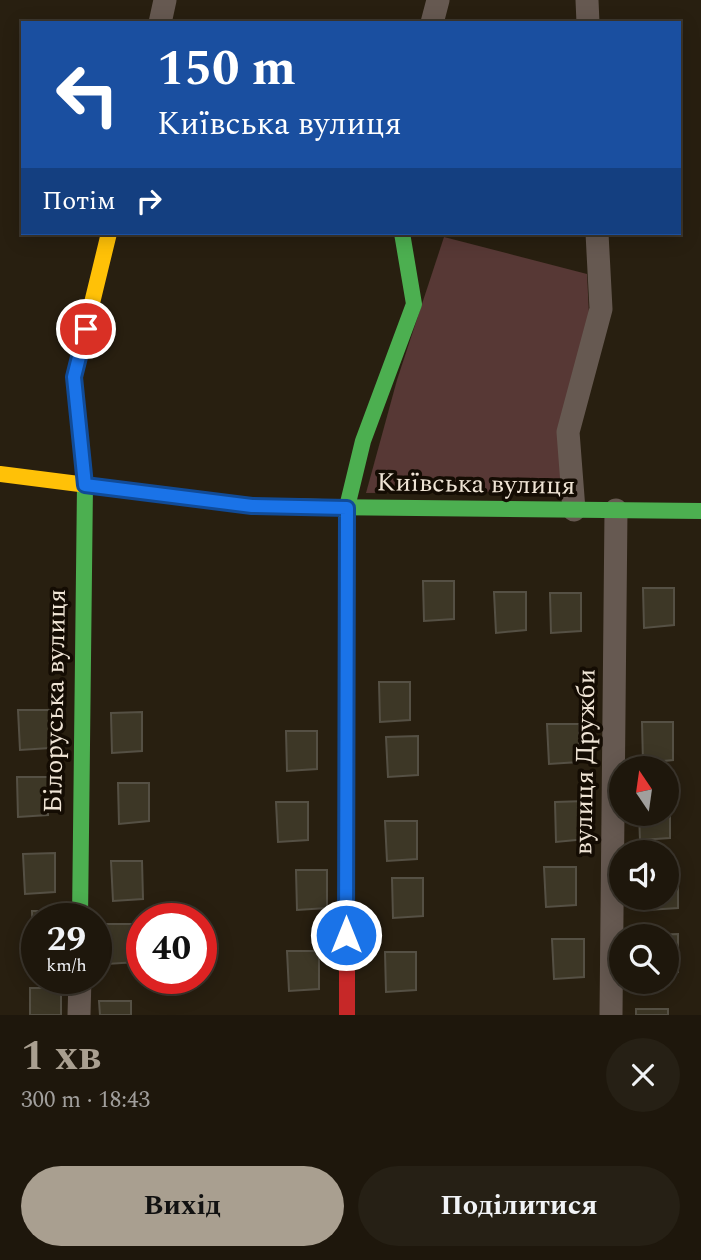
<!DOCTYPE html>
<html lang="uk">
<meta charset="utf-8">
<style>
:root{--surface:#1e170c;--page:#262015;--text:#f1f3f6;--muted:#a19f9d;--line:#3c362d;--accent:#a99f90}
body{margin:0;font-family:Spectral,serif;background:var(--page);color:var(--text);height:100vh;display:flex;flex-direction:column;font-size:26px;white-space:nowrap}
*{box-sizing:border-box;margin:0}
p{font-size:23px;color:var(--muted)}
.icon{flex:none;width:38px;height:38px;fill:none;stroke:currentColor;stroke-width:2;stroke-linecap:round;stroke-linejoin:round}
.map{position:relative;height:1015px;overflow:hidden}
.side{display:flex;flex-direction:column;background:var(--surface);flex:1}
.side>*{flex:none}
.banner{position:absolute;left:21px;top:21px;width:660px;height:214px;border-radius:0px;box-shadow:0 4px 18px #0003,0 0 0 2px var(--line);background:#1a4fa0;color:#fff;overflow:hidden}
.needle{width:46px;rotate:347deg}
.controls{position:absolute;left:609px;top:756px;display:grid;gap:14px}
.controls a{display:grid;place-items:center;width:70px;height:70px;border-radius:50%;background:var(--surface);box-shadow:0 4px 18px #0003,0 0 0 2px var(--line);font-size:35px}
.speed{position:absolute;left:21px;top:903px;display:flex;gap:14px;font-size:35px;font-weight:700;text-align:center}
.speed>*{display:grid;place-content:center;width:91px;height:91px;border-radius:50%;background:var(--surface);box-shadow:0 4px 18px #0003,0 0 0 2px var(--line);line-height:1}
.speed small{font-size:18px;font-weight:400}
.speed .limit{border:10px solid #d22;background:#fff;color:#111}
.pin{position:absolute;display:grid;place-items:center;width:60px;height:60px;color:#fff;margin:-30px;border:4px solid #fff;border-radius:50%;box-shadow:0 2px 7px #0007}
.me{position:absolute;width:77px;margin:-38px;rotate:0deg;stroke-linejoin:round;filter:drop-shadow(0 0 5px #0008)}
.turn{display:flex;align-items:center;gap:24px;height:147px;padding:0 21px;font-size:32px}
.turn .icon{width:91px;height:91px;stroke-width:2.5}
.turn b{display:block;font-size:49px;line-height:60px}
.then{display:flex;align-items:center;height:66px;padding:0 21px;background:#0003;gap:14px;font-size:26px}
.round{display:grid;place-items:center;flex:none;width:74px;height:74px;border-radius:37px;background:var(--page)}
.overview{display:flex;align-items:center;justify-content:space-between;height:119px;padding:0 21px}
h1{font-size:42px;font-weight:700;line-height:52px;color:var(--accent)}
.action{display:flex;gap:14px;margin-top:auto;padding:14px 21px}
.action a{flex:1;height:80px;border-radius:42px;background:var(--accent);color:#111;font-size:28px;font-weight:700;line-height:80px;text-align:center}
.action a+a{background:var(--page);color:var(--text)}
.map>svg:first-child{display:block}
</style>
<div class="map">
<svg width="701" height="1015" viewBox="0 0 701 1015">
<rect width="100%" height="100%" fill="#281f10"/>
<polygon fill="#573835" points="444,237 587,274 589,314 562,491 366,493 397,380"/>
<g fill="#3d3726" stroke="#555044" stroke-width="2">
<polygon points="423,581 454,581 454,619 424,621"/>
<polygon points="643,588 674,588 674,625 644,628"/>
<polygon points="494,592 526,592 526,630 496,633"/>
<polygon points="550,593 581,593 581,631 551,633"/>
<polygon points="379,682 410,682 410,720 380,722"/>
<polygon points="18,710 50,710 50,748 20,750"/>
<polygon points="142,712 142,751 112,753 111,713"/>
<polygon points="642,722 673,722 673,760 643,763"/>
<polygon points="547,724 579,724 579,762 549,764"/>
<polygon points="286,731 317,731 317,769 287,771"/>
<polygon points="418,736 418,775 388,777 386,737"/>
<polygon points="17,777 48,777 48,815 18,817"/>
<polygon points="118,783 149,783 149,821 119,824"/>
<polygon points="667,799 670,799 670,838 640,840 639,814 667,814"/>
<polygon points="586,801 586,839 556,842 555,802"/>
<polygon points="276,802 308,802 308,840 278,842"/>
<polygon points="385,821 417,821 417,859 387,861"/>
<polygon points="55,853 55,892 25,894 23,854"/>
<polygon points="111,861 142,861 143,899 113,901"/>
<polygon points="544,867 576,867 576,905 546,907"/>
<polygon points="296,870 327,870 327,908 297,910"/>
<polygon points="667,870 678,870 678,908 648,910 648,898 667,898"/>
<polygon points="392,878 423,878 423,916 393,918"/>
<polygon points="32,911 63,911 63,919 37,919 37,951 33,951"/>
<polygon points="105,924 137,924 137,962 107,964"/>
<polygon points="678,934 678,972 667,973 667,936 647,936 647,935"/>
<polygon points="552,939 584,939 584,977 554,979"/>
<polygon points="287,951 319,951 319,989 289,991"/>
<polygon points="385,952 416,952 416,990 386,992"/>
<rect x="30" y="988" width="31" height="27"/>
<polygon points="99,1001 131,1001 131,1015 100,1015"/>
<rect x="636" y="1009" width="32" height="6"/>
</g>
<g fill="none" stroke-linecap="round" stroke-linejoin="round">
<g stroke="#665951" stroke-width="23">
<polyline points="587,0 588,23"/>
<polyline points="160,23 165,0"/>
<polyline points="432,23 438,0"/>
<polyline points="574,510 568,432 601,309 597,233"/>
<polyline points="79,1015 80,978"/>
<polyline points="611,1015 616,510"/>
</g>
<g stroke="#4caf50" stroke-width="16">
<polyline points="76,395 85,485 80,919"/>
<polyline points="322,507 701,511"/>
<polyline points="347,696 347,507 363,441 414,304 402,233"/>
</g>
<g stroke="#ffc107" stroke-width="16">
<polyline points="76,395 74,377 109,233"/>
<polyline points="0,474 252,506 322,507"/>
</g>
<polyline stroke="#c62828" stroke-width="16" points="347,696 347,1015"/>
</g>
<g fill="none" stroke-linecap="round" stroke-linejoin="round">
<defs>
<polyline id="route" points="86,329 74,377 85,485 252,506 347,508 346,935"/>
</defs>
<use href="#route" stroke="#114b97" stroke-width="18"/>
<use href="#route" stroke="#1a73e8" stroke-width="12"/>
</g>
<g text-anchor="middle" dominant-baseline="central" stroke-width="7" stroke-linejoin="round" paint-order="stroke">
<g font-size="26" fill="#efe4d5" stroke="#140c03">
<text transform="translate(476 484) rotate(1)">Київська вулиця</text>
<text transform="translate(55 701) rotate(-89)">Білоруська вулиця</text>
<text transform="translate(585 762) rotate(-89)">вулиця Дружби</text>
</g>
</g>
</svg>
<div class="controls">
<a><svg class="needle" viewBox="-14 -14 28 28"><path d="M0-13l5 13h-10z" fill="#e53935"/><path d="M0 13l5-13h-10z" fill="#a19f9d"/></svg></a>
<a><svg class="icon" aria-label="sound" viewBox="0 0 24 24"><path d="M4 9h4l5-4v14l-5-4H4zM17 9q2 3 0 6"/></svg></a>
<a><svg class="icon" aria-label="search" viewBox="0 0 24 24"><circle cx="10" cy="10" r="6"/><path d="M15 15l6 6"/></svg></a>
</div>
<div class="speed"><div>29<small>km/h</small></div><div class="limit">40</div></div>
<div class="pin" style="left:86px;top:329px;background:#d93025"><svg class="icon" aria-label="arrive" viewBox="0 0 24 24"><path d="M6 21V4h12l-3 4 3 4H6"/></svg></div>
<svg class="me" style="left:346px;top:935px" viewBox="-20 -20 40 40"><circle r="17" fill="#1a73e8" stroke="#fff" stroke-width="3"/><path d="M0-11L8 9 0 5-8 9z" fill="#fff"/></svg>
<div class="banner">
<div class="turn"><svg class="icon" aria-label="left" viewBox="0 0 24 24"><path d="M17 20v-9H6M10 6l-5 5 5 5"/></svg><div><b>150 m</b>Київська вулиця</div></div>
<div class="then">Потім<svg class="icon" aria-label="right" viewBox="0 0 24 24"><path d="M7 20v-9h11M14 6l5 5-5 5"/></svg></div>
</div>
</div>
<section class="side">
<div class="overview"><div><h1>1 хв</h1><p>300 m · 18:43</p></div><a class="round"><svg class="icon" aria-label="close" viewBox="0 0 24 24"><path d="M6 6l12 12M18 6L6 18"/></svg></a></div>
<div class="action"><a>Вихід</a><a>Поділитися</a></div>
</section>
